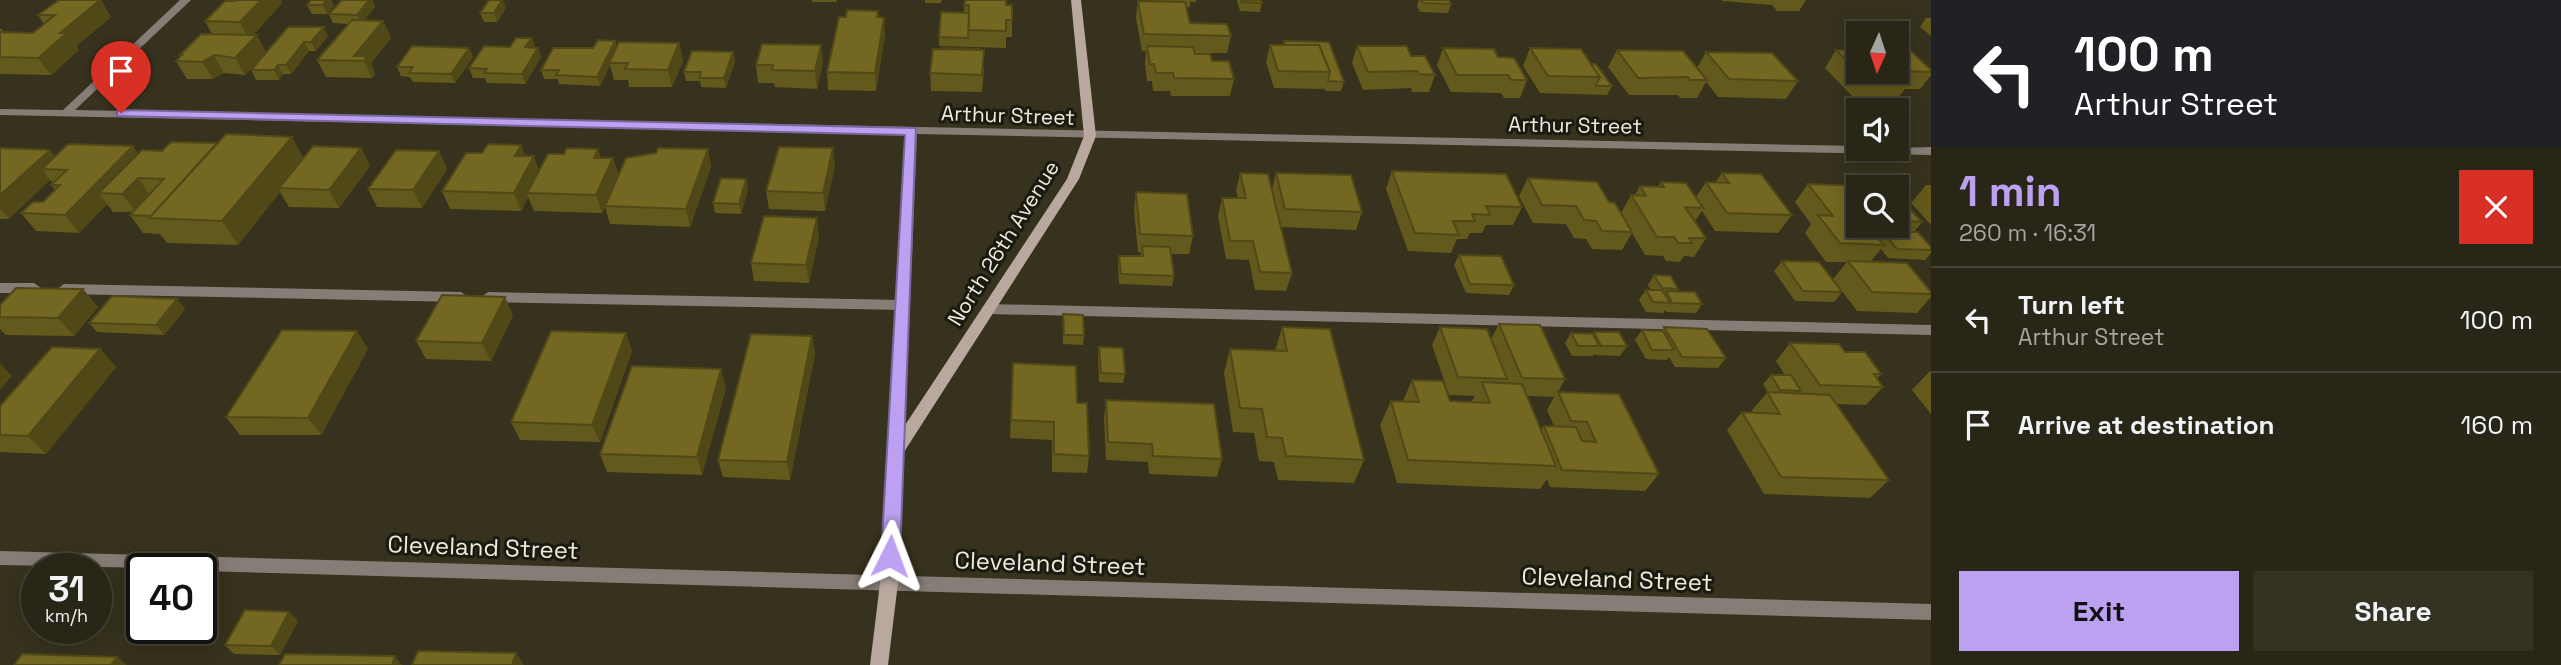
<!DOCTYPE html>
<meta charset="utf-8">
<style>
:root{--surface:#282616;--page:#343223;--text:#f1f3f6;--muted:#a5a5a1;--line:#444335;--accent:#bca0f2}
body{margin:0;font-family:"Space Grotesk",sans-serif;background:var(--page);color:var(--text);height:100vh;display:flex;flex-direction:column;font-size:26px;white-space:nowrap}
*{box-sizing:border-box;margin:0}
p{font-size:23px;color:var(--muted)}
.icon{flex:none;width:38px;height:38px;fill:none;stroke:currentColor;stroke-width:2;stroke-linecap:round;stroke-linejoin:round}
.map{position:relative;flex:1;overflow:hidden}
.details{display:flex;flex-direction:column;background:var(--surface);width:630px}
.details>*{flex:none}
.top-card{background:#202124;color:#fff;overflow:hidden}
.needle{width:46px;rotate:183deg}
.tools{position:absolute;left:1846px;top:21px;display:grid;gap:14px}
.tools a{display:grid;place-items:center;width:63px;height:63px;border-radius:0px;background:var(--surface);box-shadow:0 4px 18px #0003,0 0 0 2px var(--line);font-size:35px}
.speed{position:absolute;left:21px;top:553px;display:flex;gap:14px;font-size:35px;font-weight:700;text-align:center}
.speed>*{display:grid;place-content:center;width:91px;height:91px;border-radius:50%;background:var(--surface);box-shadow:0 4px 18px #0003,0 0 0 2px var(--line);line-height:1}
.speed small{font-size:18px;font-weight:400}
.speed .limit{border:4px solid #111;border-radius:10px;background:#fff;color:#111}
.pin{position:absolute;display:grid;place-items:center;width:60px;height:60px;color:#fff;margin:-72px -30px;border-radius:50% 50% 50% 0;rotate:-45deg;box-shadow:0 0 7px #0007}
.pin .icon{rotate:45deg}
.me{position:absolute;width:77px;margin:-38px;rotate:3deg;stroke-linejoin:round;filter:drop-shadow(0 0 5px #0008)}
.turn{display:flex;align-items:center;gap:24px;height:147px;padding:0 28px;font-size:32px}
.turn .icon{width:91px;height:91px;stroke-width:2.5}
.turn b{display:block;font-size:49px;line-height:60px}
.round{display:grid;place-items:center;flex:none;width:74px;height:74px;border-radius:0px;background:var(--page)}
.summary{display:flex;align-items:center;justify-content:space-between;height:119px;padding:0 28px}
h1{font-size:42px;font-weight:700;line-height:52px;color:var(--accent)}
.action{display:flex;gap:14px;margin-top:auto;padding:14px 28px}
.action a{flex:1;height:80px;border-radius:0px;background:var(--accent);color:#111;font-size:28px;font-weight:700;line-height:80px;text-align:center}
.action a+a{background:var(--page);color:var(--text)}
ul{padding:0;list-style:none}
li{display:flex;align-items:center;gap:21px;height:105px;padding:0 28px;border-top:2px solid var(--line)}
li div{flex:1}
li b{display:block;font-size:26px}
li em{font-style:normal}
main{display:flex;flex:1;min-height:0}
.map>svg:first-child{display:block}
</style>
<main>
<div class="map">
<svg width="1931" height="665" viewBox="0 0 1931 665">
<rect width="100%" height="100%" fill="#36321d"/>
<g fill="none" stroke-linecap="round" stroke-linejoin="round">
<g fill="#877d77" fill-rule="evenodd">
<polygon points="0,283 34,283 41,288 34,293 0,293"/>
<polygon points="64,284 461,292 468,297 461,302 64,294 57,289"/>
<polygon points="488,292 903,300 910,305 903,310 488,302 481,297"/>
<polygon points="989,304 1931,325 1931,335 989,314 982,309"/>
</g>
<g fill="#877d77" fill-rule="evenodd">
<polygon points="180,0 191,0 75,110 1858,146 1858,149 1931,147 1931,155 917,134 904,451 901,455 896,457 891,455 888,451 905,134 0,115 0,109 63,110"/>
<polygon points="0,551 1931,604 1931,620 201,571 201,569 0,565"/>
</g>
<polygon fill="#b8a89e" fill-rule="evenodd" points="1071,0 1081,0 1096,136 1079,179 904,452 898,583 888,665 870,665 880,583 888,451 1067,179 1084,136"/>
</g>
<g fill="#63591c" fill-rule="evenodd">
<polygon points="235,0 281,0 282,3 253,35 266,52 245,75 224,73 213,79 187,79 176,61 181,56 180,55 212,34 205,21"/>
<polygon points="342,0 372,0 375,7 364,20 383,21 391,38 371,63 375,74 372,78 326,77 317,60 348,24 333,23 329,14"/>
<polygon points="812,0 837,0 836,2 812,2"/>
<polygon points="925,0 942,0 941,3 925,3"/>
<polygon points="965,0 1006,5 1012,20 1012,37 1006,37 1006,48 939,46 939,37 964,13"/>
<polygon points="1150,0 1196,0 1196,2 1190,2 1190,7 1186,7 1190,23 1231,36 1227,53 1194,53 1212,61 1234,79 1230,96 1171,96 1170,91 1153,91 1152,81 1147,81 1145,63 1146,51 1142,51 1136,18 1138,1 1150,1"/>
<polygon points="1237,0 1261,0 1262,3 1260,12 1240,11"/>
<polygon points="1419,0 1449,0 1451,4 1448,13 1420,12 1417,6"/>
<polygon points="1721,0 1806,0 1799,11 1777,11 1772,5 1723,1"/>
<polygon points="307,5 334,5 327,14 312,14"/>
<polygon points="506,8 497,22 484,22 480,13"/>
<polygon points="878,11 879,17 885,35 876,91 828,90 827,72 846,17"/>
<polygon points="38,15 111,17 76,46 79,50 51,75 0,74 0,28 4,32 33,33 44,24"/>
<polygon points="1926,18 1931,18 1931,36 1920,27"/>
<polygon points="288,27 328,36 316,51 309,51 291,74 283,74 279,80 256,80 251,70"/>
<polygon points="532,38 534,48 538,48 541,57 525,84 487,83 485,78 473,78 469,68"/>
<polygon points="615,41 617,47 679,43 683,61 672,87 629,87 628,80 614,80 610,65 600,86 559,84 558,79 544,79 541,70"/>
<polygon points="1284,41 1344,82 1341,91 1325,91 1325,89 1274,88 1266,62 1270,45 1283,45"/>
<polygon points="1357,46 1411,56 1435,75 1429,92 1412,92 1411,88 1363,90 1352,63"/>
<polygon points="469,48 473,57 455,83 413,82 410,77 401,76 397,67"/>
<polygon points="1443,48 1498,57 1527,80 1520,98 1504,98 1501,93 1451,92 1437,65"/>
<polygon points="1530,48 1591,64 1612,86 1607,95 1540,93 1523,66"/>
<polygon points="1617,50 1697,68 1706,52 1798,81 1786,99 1718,97 1706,82 1697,98 1680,98 1678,95 1629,95 1608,67"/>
<polygon points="1836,50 1858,72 1897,72 1897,51 1931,70 1931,75 1920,89 1905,89 1896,101 1857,101 1825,68"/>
<polygon points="733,52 735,61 726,88 701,87 700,81 686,81 684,72"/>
<polygon points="823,62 817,89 775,87 774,83 758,83 756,65"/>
<polygon points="984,68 982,92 931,91 930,73"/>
<polygon points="0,148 55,157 139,154 304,158 361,148 370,166 339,208 289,207 280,192 238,245 167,243 160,234 143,233 130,215 133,212 113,212 107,204 79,233 36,231 21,213 43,202 55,190 51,185 53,183 50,180 9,219 0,219"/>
<polygon points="598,149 601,158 613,158 618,176 708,149 711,167 690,227 610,224 605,207 602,213 534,211 528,197 521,211 450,209 442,191 525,156 534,156 539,171 564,154"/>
<polygon points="439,151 447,169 422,208 377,207 368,189"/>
<polygon points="835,166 825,211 769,209 766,191"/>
<polygon points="1392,171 1522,207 1513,225 1486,225 1482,233 1470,233 1467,239 1457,239 1451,253 1408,251 1386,189"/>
<polygon points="1240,173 1272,189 1276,173 1362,212 1356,230 1281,227 1292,273 1286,291 1255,290 1249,260 1226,259 1218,216 1222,198 1238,198 1236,191"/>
<polygon points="1722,173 1792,215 1778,233 1715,231 1702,211 1695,221 1706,238 1694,257 1684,256 1680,262 1666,261 1663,256 1645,255 1632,233 1622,250 1592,249 1586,239 1574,238 1566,224 1533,223 1519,196 1528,178 1609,202 1621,213 1631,195 1635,195 1640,186 1658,187 1661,182 1696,197 1706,182 1715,183"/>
<polygon points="746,179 748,189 741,214 715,213 713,203"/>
<polygon points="1808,184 1858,226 1897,226 1897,221 1922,222 1914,232 1931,247 1931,253 1925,260 1888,258 1881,249 1870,262 1931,292 1931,297 1917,313 1857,311 1833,279 1847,262 1826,262 1805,233 1811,224 1795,202"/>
<polygon points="1926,185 1931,185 1931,225 1911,203"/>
<polygon points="1136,192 1193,236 1189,254 1171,254 1174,276 1172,286 1119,284 1118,265 1119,256 1141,256 1141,253 1138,252 1134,210"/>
<polygon points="819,236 809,283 754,281 751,263"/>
<polygon points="1459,255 1514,285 1509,295 1466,293 1454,265"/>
<polygon points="1782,261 1842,292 1834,302 1795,301 1774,271"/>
<polygon points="1654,275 1678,289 1676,291 1702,304 1696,313 1666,312 1665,310 1663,313 1646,312 1639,300 1646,290 1651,290 1648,285"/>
<polygon points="83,289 98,307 74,336 6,335 0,329 0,305"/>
<polygon points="177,299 185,309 164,335 97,332 89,323"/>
<polygon points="1063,314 1084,335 1083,345 1063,344"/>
<polygon points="513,315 491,361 426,359 416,341"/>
<path d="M1499,324L1565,379L1558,392L1659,474L1645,491L1550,487L1547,479L1540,489L1397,483L1380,425L1391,401H1403L1412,380L1450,401L1471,402L1475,396L1449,395L1432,345L1440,327L1491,339ZM1527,396L1554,397L1547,410L1554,426H1544L1541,430Z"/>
<polygon points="1282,327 1364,460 1354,483 1278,480 1274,462 1259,461 1254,433 1233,432 1224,373 1230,349 1275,351"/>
<polygon points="1664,327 1726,358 1718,368 1675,367 1669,357 1667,360 1646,359 1635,340 1642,330 1662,331"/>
<polygon points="1594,332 1627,346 1620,356 1595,355 1594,354 1593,356 1572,356 1565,343 1571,333 1593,334"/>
<polygon points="626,333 632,351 600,442 520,440 511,422"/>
<polygon points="812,336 815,354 790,480 723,477 718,460"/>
<polygon points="1790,343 1845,352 1881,374 1877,379 1883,387 1866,405 1837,404 1889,480 1870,498 1764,494 1727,430 1742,412 1753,413 1752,410 1768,392 1763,384 1771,375 1785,375 1776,361"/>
<polygon points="1099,347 1125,374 1123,383 1099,382 1098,357"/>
<polygon points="100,349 116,367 46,454 0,452 0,406"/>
<polygon points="368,349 321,435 240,435 226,417"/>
<polygon points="1013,363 1077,403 1089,456 1087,473 1052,472 1052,440 1010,438"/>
<polygon points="1930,371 1931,372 1931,414 1912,390"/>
<polygon points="726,388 702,475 607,472 600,454"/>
<polygon points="1106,400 1222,459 1217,477 1149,474 1148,462 1106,460 1104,418"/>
<polygon points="298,621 280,655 234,654 225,645"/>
</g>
<g fill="#504817">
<polygon points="101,0 111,17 76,46 79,50 51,75 38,58 60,33"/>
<polygon points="261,0 281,0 282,3 249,39 240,22"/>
<polygon points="326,0 331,0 334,5 327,14 323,5"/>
<polygon points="369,0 372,0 375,7 361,24 357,15"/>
<polygon points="502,0 503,0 506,8 497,22 494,13"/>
<polygon points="884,18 885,35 876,91 875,73"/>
<polygon points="383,21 391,38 371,63 375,74 372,78 364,61 354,56"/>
<polygon points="324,27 328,36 316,51 311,42"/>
<polygon points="257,35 266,52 245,75 235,58"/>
<polygon points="532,38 535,47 528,57 525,47"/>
<polygon points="615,41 617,50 609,63 610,65 600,86 597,77"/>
<polygon points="304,42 309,51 291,74 286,65"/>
<polygon points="679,43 683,61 672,87 668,70"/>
<polygon points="821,45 823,62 817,89 815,71"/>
<polygon points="469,48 473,57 455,83 451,74"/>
<polygon points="538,48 541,57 525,84 522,74"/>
<polygon points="733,52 735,61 726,88 724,78"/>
<polygon points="214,55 224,73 213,79 202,62"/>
<polygon points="278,65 283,74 279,80 274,70"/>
<polygon points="292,137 305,161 279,188 280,192 238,245 222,221"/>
<polygon points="521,145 528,163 515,156"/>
<polygon points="133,146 146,164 99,193 107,204 79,233 65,215"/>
<polygon points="361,148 370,166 339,208 329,190"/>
<polygon points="833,148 835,166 825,211 823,193"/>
<polygon points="598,149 604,167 594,158"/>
<polygon points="708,149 711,167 690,227 686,209"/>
<polygon points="50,150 63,167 42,169 50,180 9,219 0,209 0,195"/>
<polygon points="439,151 447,169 422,208 413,190"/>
<polygon points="534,156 540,174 527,193 528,197 521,211 514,193"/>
<polygon points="613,158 619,176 602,213 596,195"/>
<polygon points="138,178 151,196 136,212 122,194"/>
<polygon points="746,179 748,189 741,214 739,204"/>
<polygon points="817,218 819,236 809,283 806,265"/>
<polygon points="83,289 98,307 74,336 58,318"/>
<polygon points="505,297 513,315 491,361 482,343"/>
<polygon points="177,299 185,309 164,335 156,325"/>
<polygon points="357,331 368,349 321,435 308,418"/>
<polygon points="626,333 632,351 600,442 592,425"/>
<polygon points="812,336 815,354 790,480 787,462"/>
<polygon points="100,349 116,367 46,454 28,436"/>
<polygon points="0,363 12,376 0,390"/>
<polygon points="721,369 726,388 702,475 697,457"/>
<polygon points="289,612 298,621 280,655 271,646"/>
<polygon points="516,653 524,665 512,665"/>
<polygon points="395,656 402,665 392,665"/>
<polygon points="117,657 127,665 111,665"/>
</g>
<g fill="#736721" stroke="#504817" stroke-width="2">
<polygon points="59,0 100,0 60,33 67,33 38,58 0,57 0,32 33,33 55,15 38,15"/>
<polygon points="235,0 261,0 240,22 205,21 225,1 234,1"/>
<polygon points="311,0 326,0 323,5 307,5"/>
<polygon points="342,0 369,0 357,15 329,14"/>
<polygon points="489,0 502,0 494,13 480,13"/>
<polygon points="965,0 1006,0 1006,5 1012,5 1012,20 1006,20 1006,31 968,30 969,5 964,5"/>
<polygon points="1241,0 1261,0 1262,3 1241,2"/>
<polygon points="1421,0 1449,0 1451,4 1423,3"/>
<polygon points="1138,1 1185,2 1190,23 1227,24 1231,36 1144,34"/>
<polygon points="847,10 878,11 877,17 884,18 875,73 827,72 839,17 846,17"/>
<polygon points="941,12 969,13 968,38 939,37"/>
<polygon points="352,20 383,21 354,56 367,56 364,61 317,60"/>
<polygon points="288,27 324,27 311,42 304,42 286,65 278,65 274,70 251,70"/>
<polygon points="201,34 257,35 235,58 214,55 202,62 176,61 182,55 180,55"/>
<polygon points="516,38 532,38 525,47 538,48 522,74 484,73 487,69 469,68 484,46 510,47"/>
<polygon points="598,40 615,41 597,77 556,75 559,70 541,70 553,48 593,48"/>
<polygon points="1284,41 1329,42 1344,82 1328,81 1330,72 1319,45 1285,45"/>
<polygon points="619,42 679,43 668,70 625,69 628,63 609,63"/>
<polygon points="762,44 821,45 815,71 772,70 773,65 756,65"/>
<polygon points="1270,45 1319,45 1330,72 1278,71"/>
<polygon points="412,46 469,48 451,74 409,73 413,67 397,67"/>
<polygon points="1147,46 1193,47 1195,54 1210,54 1212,61 1229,61 1234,79 1174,78 1173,73 1156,73 1154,64 1150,64"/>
<polygon points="1357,46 1407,46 1411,56 1425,56 1435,75 1419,74 1417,71 1368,72"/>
<polygon points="943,48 979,49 979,50 943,49"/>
<polygon points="1443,48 1494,49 1498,57 1514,58 1527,80 1511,80 1508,75 1457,75"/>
<polygon points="1530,48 1581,49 1600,77 1548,76"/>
<polygon points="933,49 984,50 982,75 930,73"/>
<polygon points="1617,50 1683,51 1707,80 1690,80 1688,77 1638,78"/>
<polygon points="1836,50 1858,51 1858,72 1896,72 1909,84 1870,83"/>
<polygon points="692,51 733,52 724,78 699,78 701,72 684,72"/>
<polygon points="1897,51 1911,51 1931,70 1931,72 1897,71"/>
<polygon points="1706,52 1772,53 1798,81 1729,79"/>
<polygon points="1591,64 1596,64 1612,86 1597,86 1596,85 1600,77"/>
<polygon points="226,134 292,137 222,221 149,218"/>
<polygon points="171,142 217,143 151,216 130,215 164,179 138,178 122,194 99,193 142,150 162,151"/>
<polygon points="68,144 133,146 65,215 21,213 33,202 43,202 60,185 51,185 67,170 42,169"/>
<polygon points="488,144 521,145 515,156 534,156 514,193 442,191 466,153 482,153"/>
<polygon points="313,146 361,148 329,190 279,188"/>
<polygon points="779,147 833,148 823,193 766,191"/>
<polygon points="0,148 50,150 0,195"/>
<polygon points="567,148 598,149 594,158 613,158 596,195 527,193 548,154 564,154"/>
<polygon points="658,148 708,149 686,209 605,206 626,158 656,153"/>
<polygon points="396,150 439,151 413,190 368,189"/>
<polygon points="1392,171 1506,174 1522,207 1486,206 1490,215 1472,214 1475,221 1453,221 1459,235 1415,233"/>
<polygon points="1240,173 1268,174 1292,273 1260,272 1253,241 1230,241 1222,198 1246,198"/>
<polygon points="1276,173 1351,175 1362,212 1285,209"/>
<polygon points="1722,173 1761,174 1792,215 1727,213 1706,182 1729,183"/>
<polygon points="721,178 746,179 739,204 713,203"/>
<polygon points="1528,178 1597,182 1609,202 1615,203 1632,232 1602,231 1596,221 1584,220 1576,206 1542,205"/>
<polygon points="1661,182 1686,183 1703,208 1685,207 1706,238 1689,238 1692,243 1678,243 1674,237 1657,237 1631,195 1646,196 1640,186 1664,187"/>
<polygon points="1808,184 1891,187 1858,187 1858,226 1868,226 1884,245 1840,243 1818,215 1833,216"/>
<polygon points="1136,192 1187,194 1193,236 1140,234"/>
<polygon points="1897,194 1922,222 1897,221"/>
<polygon points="764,216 817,218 806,265 751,263"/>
<polygon points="1882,231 1918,232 1931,247 1931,250 1897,249"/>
<polygon points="1142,246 1170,247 1174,276 1121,274 1119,256 1143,256"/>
<polygon points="1459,255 1501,256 1514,285 1470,284"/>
<polygon points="1782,261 1819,262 1842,292 1803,291"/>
<polygon points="1848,261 1907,263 1931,292 1931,294 1872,292"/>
<polygon points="1654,275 1671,276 1678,289 1662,288"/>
<polygon points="16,288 83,289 58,318 0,317 0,305"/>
<polygon points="1646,290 1662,290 1670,303 1653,302"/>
<polygon points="1666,291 1695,292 1702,304 1672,303"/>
<polygon points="442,295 505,297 482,343 416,341"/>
<polygon points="112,296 177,299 156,325 89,323"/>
<polygon points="1063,314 1083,315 1084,335 1064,335"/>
<polygon points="1499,324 1540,325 1565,379 1522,378"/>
<polygon points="1282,327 1330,329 1364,460 1286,456 1282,438 1267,437 1262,409 1240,408 1230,349 1287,351"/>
<polygon points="1440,327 1487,329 1507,379 1458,377"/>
<polygon points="1664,327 1707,329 1726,358 1682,357"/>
<polygon points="282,330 357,331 308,418 226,417"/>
<polygon points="1642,330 1663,331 1674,350 1652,350"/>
<polygon points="551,331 626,333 592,425 511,422"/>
<polygon points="1594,332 1619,332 1627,346 1601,346"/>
<polygon points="1571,333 1593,334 1599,346 1578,346"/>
<polygon points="751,334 812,336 787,462 718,460"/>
<polygon points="1790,343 1839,344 1845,352 1865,352 1881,374 1874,374 1883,387 1820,385"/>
<polygon points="52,347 100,349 28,436 0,435 0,406"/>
<polygon points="1099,347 1123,348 1125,374 1101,373"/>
<polygon points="1013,363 1076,366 1077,403 1087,403 1089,456 1054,454 1054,422 1011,420"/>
<polygon points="632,366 721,369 697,457 600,454"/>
<polygon points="1771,375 1791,375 1801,391 1780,390"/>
<polygon points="1412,380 1443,381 1450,401 1490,403 1482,382 1522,384 1556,466 1408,460 1391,401 1419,402"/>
<polygon points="1558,392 1619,394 1659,474 1562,470 1544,426 1576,427 1582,441 1596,442 1587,422 1571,421"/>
<polygon points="1767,392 1830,395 1889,480 1781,477 1742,412 1780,414"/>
<polygon points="1106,400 1214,404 1222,459 1153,456 1152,444 1108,442"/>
<polygon points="245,610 289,612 271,646 225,645"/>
<polygon points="418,651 516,653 512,665 412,665"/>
<polygon points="22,654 117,657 111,665 14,665"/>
<polygon points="285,654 395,656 392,665 279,665"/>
</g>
<polygon fill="#bca0f2" stroke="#7a689d" stroke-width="2" points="121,110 916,128 900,556 897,562 890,565 883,562 881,556 905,135 117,116 117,111"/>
<g text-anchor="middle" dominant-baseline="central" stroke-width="6" stroke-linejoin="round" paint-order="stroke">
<g font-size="21" fill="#edebde" stroke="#1b1a10">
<text transform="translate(1008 115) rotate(2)">Arthur Street</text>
<text transform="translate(1575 125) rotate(1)">Arthur Street</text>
<text transform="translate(1003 243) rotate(-58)">North 26th Avenue</text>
</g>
<g font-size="24" fill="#edebde" stroke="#1b1a10">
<text transform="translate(483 547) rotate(2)">Cleveland Street</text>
<text transform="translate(1050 563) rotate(2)">Cleveland Street</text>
<text transform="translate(1617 579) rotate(2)">Cleveland Street</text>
</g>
</g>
</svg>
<div class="tools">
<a><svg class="needle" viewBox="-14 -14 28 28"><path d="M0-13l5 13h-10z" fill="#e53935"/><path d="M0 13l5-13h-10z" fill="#a5a5a1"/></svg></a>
<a><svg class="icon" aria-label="sound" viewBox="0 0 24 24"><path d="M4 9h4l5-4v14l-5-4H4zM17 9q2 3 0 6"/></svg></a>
<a><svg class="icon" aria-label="search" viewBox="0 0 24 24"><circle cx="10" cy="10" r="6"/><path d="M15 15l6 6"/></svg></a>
</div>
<div class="speed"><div>31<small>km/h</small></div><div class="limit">40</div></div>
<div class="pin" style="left:121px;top:113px;background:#d93025"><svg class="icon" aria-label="arrive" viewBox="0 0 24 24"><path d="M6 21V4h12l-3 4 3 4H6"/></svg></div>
<svg class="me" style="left:890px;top:556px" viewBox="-20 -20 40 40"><path d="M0-17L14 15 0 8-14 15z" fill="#bca0f2" stroke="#fff" stroke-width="4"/></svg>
</div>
<section class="details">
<div class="top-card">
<div class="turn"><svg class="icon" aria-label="left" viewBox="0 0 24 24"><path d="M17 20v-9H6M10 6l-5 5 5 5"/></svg><div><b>100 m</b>Arthur Street</div></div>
</div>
<div class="summary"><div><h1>1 min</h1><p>260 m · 16:31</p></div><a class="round" style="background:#d93025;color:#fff"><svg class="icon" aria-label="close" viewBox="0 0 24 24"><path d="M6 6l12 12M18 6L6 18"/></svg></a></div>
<ul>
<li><svg class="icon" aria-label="left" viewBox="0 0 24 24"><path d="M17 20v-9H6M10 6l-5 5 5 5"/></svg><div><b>Turn left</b><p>Arthur Street</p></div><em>100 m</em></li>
<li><svg class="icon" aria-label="arrive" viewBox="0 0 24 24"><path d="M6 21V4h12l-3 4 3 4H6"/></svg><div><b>Arrive at destination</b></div><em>160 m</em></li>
</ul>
<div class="action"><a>Exit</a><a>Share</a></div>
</section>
</main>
